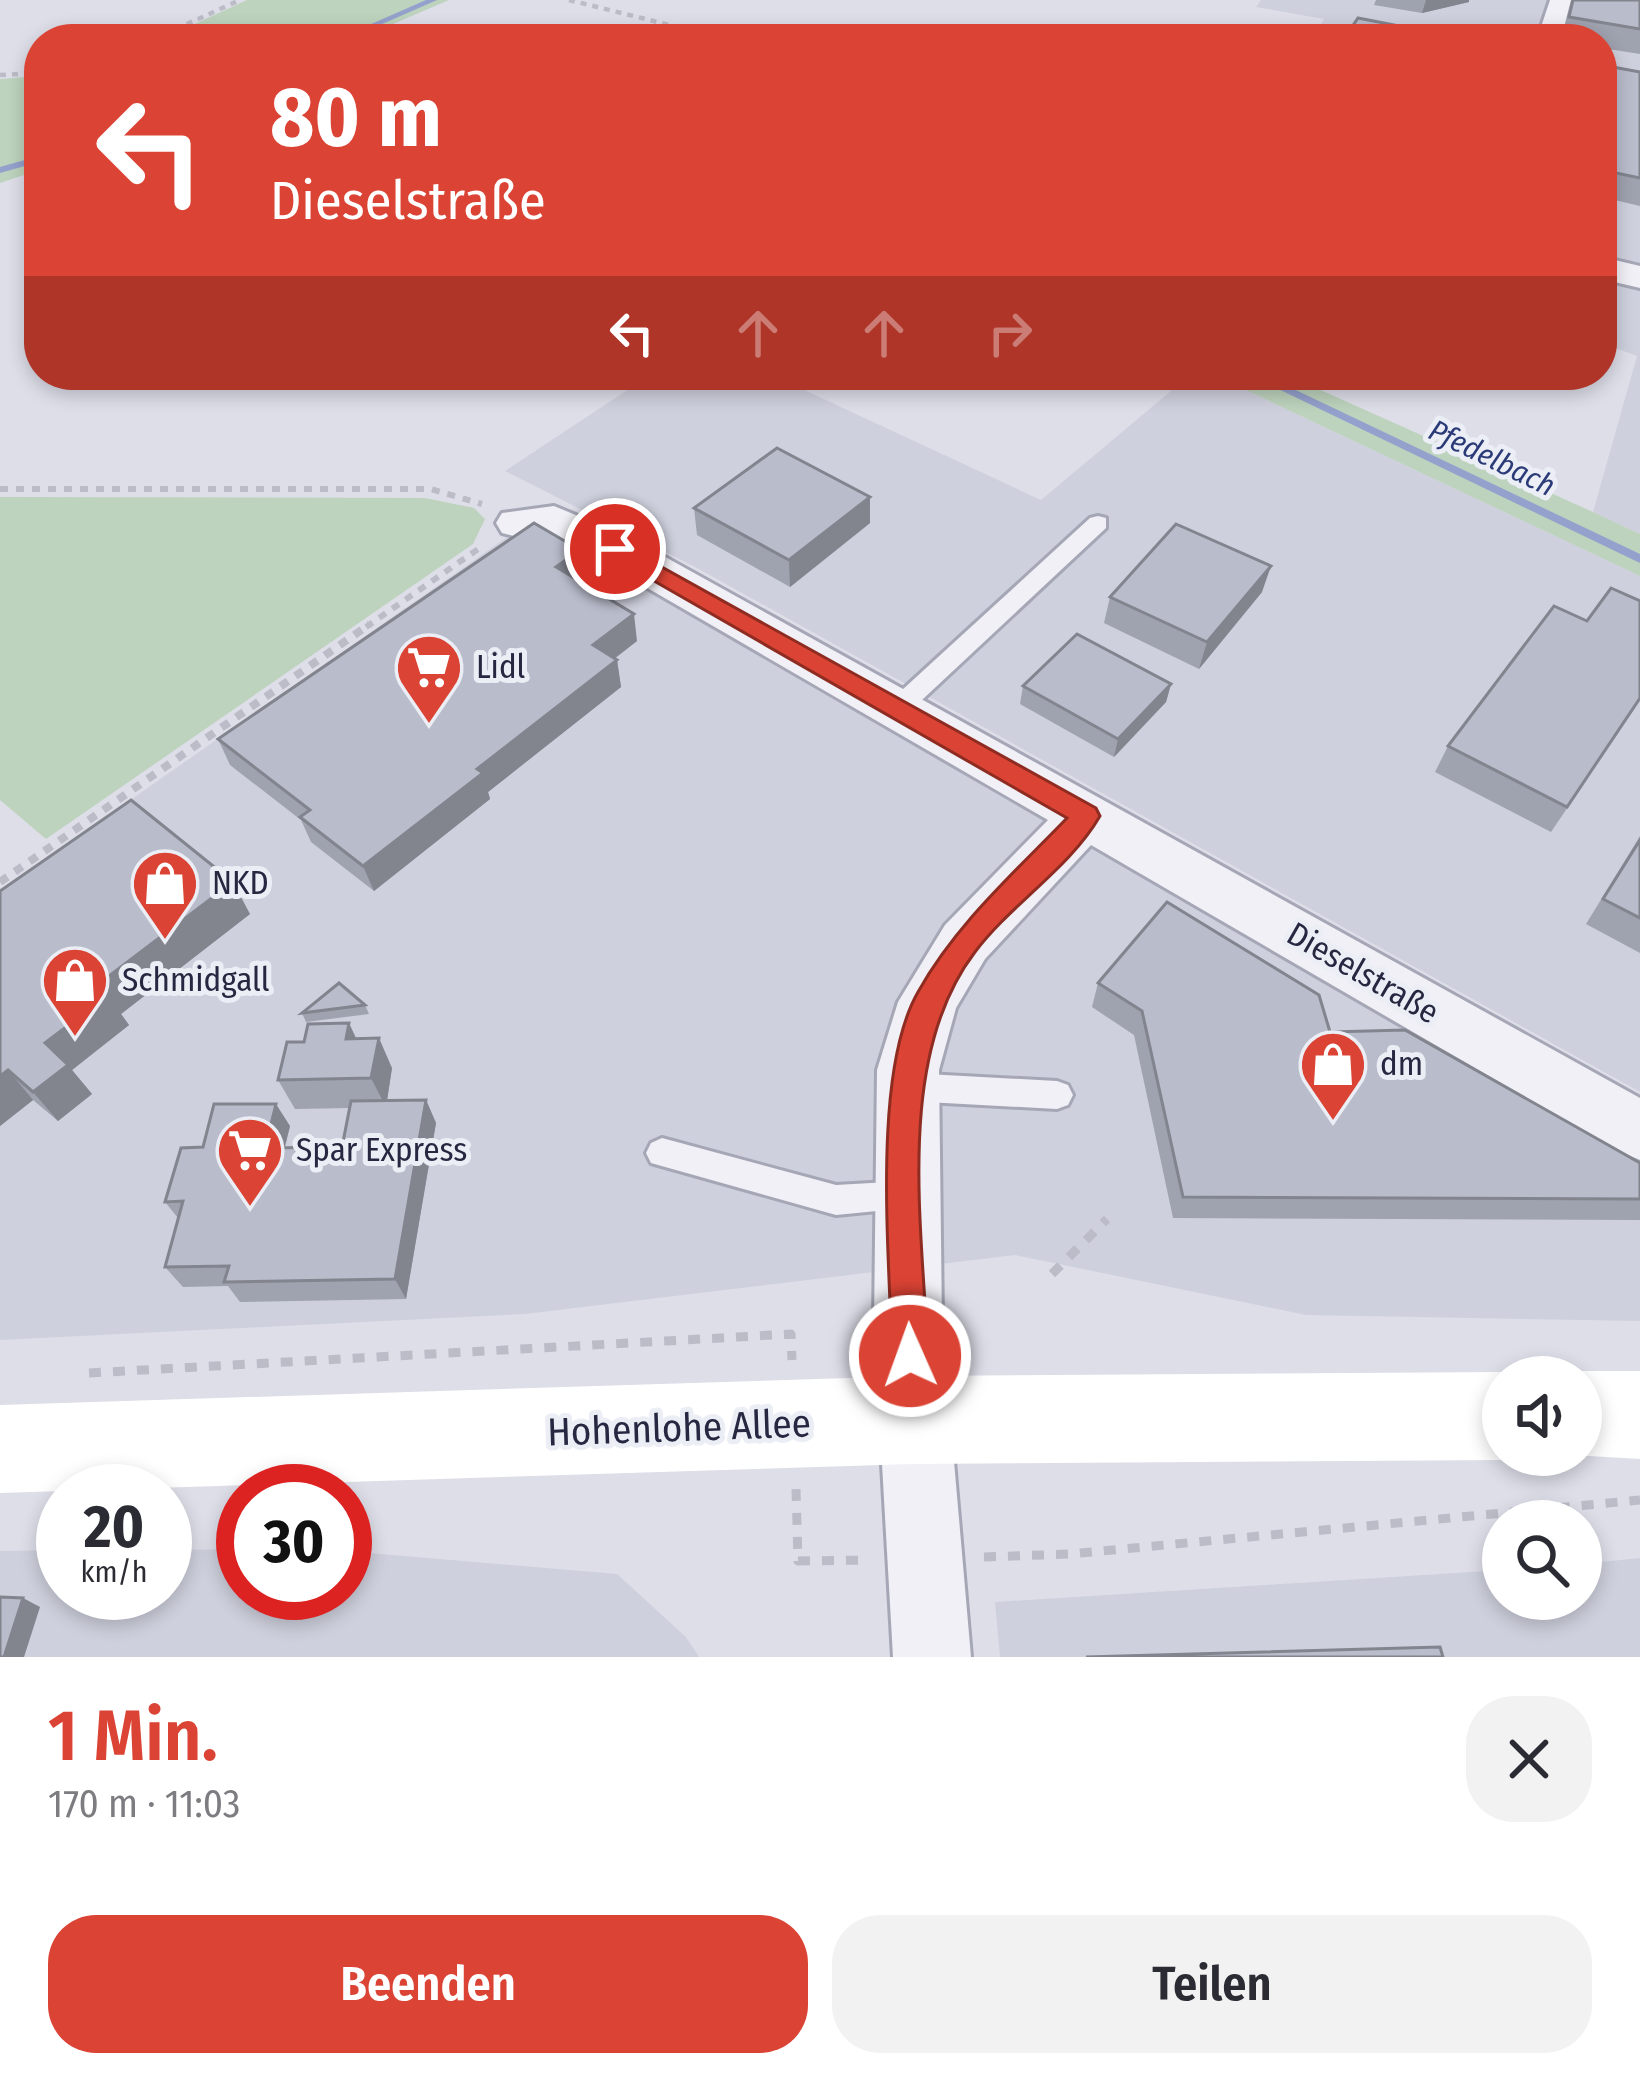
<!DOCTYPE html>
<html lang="de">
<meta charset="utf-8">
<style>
:root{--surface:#fff;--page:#f2f2f3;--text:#2b2b33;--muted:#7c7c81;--accent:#db4334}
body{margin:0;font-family:"Fira Sans Condensed",sans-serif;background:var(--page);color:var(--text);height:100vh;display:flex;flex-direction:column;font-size:45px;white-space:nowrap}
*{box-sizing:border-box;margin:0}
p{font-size:39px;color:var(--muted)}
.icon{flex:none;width:66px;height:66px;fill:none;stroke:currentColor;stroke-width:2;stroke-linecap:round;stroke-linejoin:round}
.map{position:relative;height:1657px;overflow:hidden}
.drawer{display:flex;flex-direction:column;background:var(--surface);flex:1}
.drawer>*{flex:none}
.guide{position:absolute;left:24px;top:24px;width:1593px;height:366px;border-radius:48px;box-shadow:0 6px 18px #0003;background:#db4334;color:#fff;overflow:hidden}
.tools{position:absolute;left:1482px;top:1356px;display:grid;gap:24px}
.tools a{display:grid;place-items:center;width:120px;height:120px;border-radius:50%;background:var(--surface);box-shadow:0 6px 18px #0003;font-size:60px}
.speed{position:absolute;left:36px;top:1464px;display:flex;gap:24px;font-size:60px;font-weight:700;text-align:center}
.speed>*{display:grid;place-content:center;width:156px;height:156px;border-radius:50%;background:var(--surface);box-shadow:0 6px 18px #0003;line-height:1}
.speed small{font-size:30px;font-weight:400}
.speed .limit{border:18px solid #d22;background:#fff;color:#111}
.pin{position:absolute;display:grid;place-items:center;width:102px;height:102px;color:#fff;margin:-51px;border:6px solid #fff;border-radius:50%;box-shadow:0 3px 12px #0007}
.me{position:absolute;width:132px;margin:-66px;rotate:358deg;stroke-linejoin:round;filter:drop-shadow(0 0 9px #0008)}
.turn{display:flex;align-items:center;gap:42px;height:252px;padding:0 48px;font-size:54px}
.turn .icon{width:156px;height:156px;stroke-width:2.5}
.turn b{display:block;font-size:84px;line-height:102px}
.lanes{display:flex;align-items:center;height:114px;padding:0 48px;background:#0003;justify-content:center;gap:60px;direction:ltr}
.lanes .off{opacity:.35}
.round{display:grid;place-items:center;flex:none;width:126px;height:126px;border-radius:48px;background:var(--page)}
.head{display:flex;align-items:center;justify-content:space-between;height:204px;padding:0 48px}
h1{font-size:72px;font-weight:600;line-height:90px;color:var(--accent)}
.primary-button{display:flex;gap:24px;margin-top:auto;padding:24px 48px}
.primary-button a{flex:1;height:138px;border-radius:48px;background:var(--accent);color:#fff;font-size:48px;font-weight:600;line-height:138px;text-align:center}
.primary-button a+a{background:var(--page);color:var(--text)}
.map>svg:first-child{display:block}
</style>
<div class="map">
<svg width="1640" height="1657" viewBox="0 0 1640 1657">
<rect width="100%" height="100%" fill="#dddee8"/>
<g fill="#ced0dd">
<polygon points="1261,0 1640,0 1640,534 1593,512 1637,356 1602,343 1602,39 1312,39 1324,19 1256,7"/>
<polygon points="650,375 772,375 1041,500 1190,375 1214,375 1640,576 1640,1092 697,568 505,471"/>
<polygon points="517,530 552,530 1640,1163 1640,1321 1306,1315 1015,1255 525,1314 0,1340 0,891"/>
<polygon points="243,1549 243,1593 345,1593 345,1551 617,1574 686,1637 699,1657 0,1657 0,1551 63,1550 63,1593 165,1593 165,1550"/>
<polygon points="1640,1558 1640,1657 1000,1657 995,1602 1503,1570 1503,1599 1581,1599 1581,1564"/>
</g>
<g fill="#bdd3bd">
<polygon points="247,0 449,0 358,39 162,39"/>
<polygon points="39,76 39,170 0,183 0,79"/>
<polygon points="1214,375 1287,375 1593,512 1640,534 1640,576"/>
<polygon points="0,497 425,498 474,508 485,519 473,544 46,839 0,800"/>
</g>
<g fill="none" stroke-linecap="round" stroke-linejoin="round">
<g fill="#94a1cc" fill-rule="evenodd">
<polygon points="426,0 437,0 348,39 337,39"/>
<polygon points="39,156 39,162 0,173 0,167"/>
<polygon points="1249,375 1264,375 1640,554 1640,563"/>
</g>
<defs>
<g id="lane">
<polygon points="1098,516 1106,518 1106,528 908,713 890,713 886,707 890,701 1090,518"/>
<polygon points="908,1073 1057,1081 1068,1085 1073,1095 1068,1105 1057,1109 908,1101 897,1097 893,1087 897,1077"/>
<polygon points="662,1138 836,1185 906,1181 918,1185 922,1196 918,1207 836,1215 651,1163 646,1153 651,1143"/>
</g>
<g id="street">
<polygon points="1550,0 1580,0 1567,39 1537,39"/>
<polygon points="1602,257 1640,266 1640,288 1602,279"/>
<polygon points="554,506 631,538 1640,1098 1640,1160 1618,1151 1091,845 985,959 956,1008 939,1070 942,1323 971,1657 893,1657 874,1323 877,1070 898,1002 945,925 1048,820 599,560 548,535 518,537 502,533 496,523 502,513"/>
</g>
</defs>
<use href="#lane" stroke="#a6a7b6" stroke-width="6"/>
<use href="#street" stroke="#a6a7b6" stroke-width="6"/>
<g stroke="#bbbcc7" stroke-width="4.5" stroke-dasharray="6 6" stroke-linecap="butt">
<polyline points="569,0 726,39"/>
<polyline points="154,39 240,0"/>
<polyline points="1306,39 1317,32 1356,33"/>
<polyline points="0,75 39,73"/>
</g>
<g stroke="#bbbcc7" stroke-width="6" stroke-dasharray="8 8" stroke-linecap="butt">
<polyline points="0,489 431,489 482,504"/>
<polyline points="366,627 484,545"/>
</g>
<polyline stroke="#bbbcc7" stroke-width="8" stroke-dasharray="9 9" stroke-linecap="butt" points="0,882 370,624"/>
<g stroke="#bbbcc7" stroke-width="9" stroke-dasharray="12 12" stroke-linecap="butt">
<polyline points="1052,1274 1107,1219"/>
<polyline points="89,1373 791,1334 792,1360"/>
<polyline points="796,1489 798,1561 867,1560"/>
<polyline points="984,1557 1070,1554 1640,1500"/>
</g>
<use href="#lane" fill="#f0f0f6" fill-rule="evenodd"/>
<use href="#street" fill="#f0f0f6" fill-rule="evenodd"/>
<g fill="#fff" fill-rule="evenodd">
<polygon points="1581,1371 1640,1371 1640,1459 1572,1455 1581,1455 1581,1377 1567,1377"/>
<polygon points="1503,1372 1515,1377 1503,1377 1503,1455 1515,1455 1503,1460 913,1464 0,1493 0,1405 913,1376"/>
</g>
</g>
<g fill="#9fa2af">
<polygon points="1376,0 1469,0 1469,2 1422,13 1374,5"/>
<polygon points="1571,0 1640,0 1640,54 1602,48 1602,39 1561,39"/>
<polygon points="1602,65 1640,72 1640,206 1602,197"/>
<polygon points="694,508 870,523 790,587 697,535"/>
<polygon points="584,577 579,581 637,641 614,659 617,660 621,687 488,792 490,799 374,891 311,842 301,820 230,765 218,739"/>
<polygon points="1262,592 1199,669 1104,623 1110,597"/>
<polygon points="1640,601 1640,700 1551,832 1435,772 1448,746"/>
<polygon points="1171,684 1166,702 1114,757 1020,704 1023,686"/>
<polygon points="1640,836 1640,953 1586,924"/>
<polygon points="0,891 250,914 121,1014 129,1025 72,1070 92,1094 58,1121 33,1100 0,1126"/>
<polygon points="1098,983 1640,1163 1640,1220 1173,1218 1134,1035 1092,1007"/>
<polygon points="365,1005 369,1014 306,1022 302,1013"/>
<polygon points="357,1039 392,1068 387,1100 426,1100 436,1123 406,1299 240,1302 228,1286 183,1287 165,1267 178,1218 165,1202 203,1147 290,1126 285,1147 342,1147 350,1108 295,1109 278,1080"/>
</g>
<g fill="#82848e">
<polygon points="1426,0 1469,0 1469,2 1422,13"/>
<polygon points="870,497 870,523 790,587 789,560"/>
<polygon points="580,550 584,577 561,594 556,567"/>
<polygon points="1271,566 1262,592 1199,669 1207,642"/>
<polygon points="634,614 637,641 597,672 593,645"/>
<polygon points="617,660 621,687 488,792 490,799 374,891 363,866 477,769"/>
<polygon points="1171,684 1166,702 1114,757 1118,739"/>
<polygon points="233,882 250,914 121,1014 129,1025 72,1070 92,1094 58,1121 33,1092 45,1043 97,985"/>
<polygon points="349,1023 363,1053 346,1039"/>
<polygon points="379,1038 392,1068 386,1107 371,1078"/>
<polygon points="8,1070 33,1100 0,1126 0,1076"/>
<polygon points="426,1100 436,1123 406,1299 395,1279"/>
<polygon points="276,1104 290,1126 279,1169 265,1148"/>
<polygon points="23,1598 40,1607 24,1657 4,1657"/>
</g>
<g fill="#b9bccb" stroke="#82848e" stroke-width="3">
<polygon points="1573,0 1640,0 1640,29 1569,17"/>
<polygon points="1358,18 1466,39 1344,39"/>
<polygon points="1602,65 1640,72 1640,178 1602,170"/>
<polygon points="777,448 870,497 789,560 694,508"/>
<polygon points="534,523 580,550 556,567 634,614 593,645 617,660 477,769 483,773 363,866 300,817 310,810 218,739"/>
<polygon points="1176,524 1271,566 1207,642 1110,597"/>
<polygon points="1611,588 1640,601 1640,698 1567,807 1448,746 1554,606 1587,621"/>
<polygon points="1077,634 1171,684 1118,739 1023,686"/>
<polygon points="131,800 233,882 97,985 108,995 45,1043 68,1065 33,1092 8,1070 0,1076 0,891"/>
<polygon points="1640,840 1640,918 1603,899"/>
<polygon points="1167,902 1319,995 1330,1032 1405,1030 1640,1163 1640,1199 1183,1197 1142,1011 1098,983"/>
<polygon points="339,983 365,1005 302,1013"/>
<polygon points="349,1023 346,1039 379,1038 371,1078 278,1080 287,1042 304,1042 308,1024"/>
<polygon points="426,1100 395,1279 224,1282 229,1266 165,1267 183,1201 165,1202 181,1148 203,1147 214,1104 276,1104 265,1148 342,1147 351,1101"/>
<polygon points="0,1597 23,1598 4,1657 0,1657"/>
<polygon points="1440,1647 1443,1657 1086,1657"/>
</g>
<path fill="#db4334" stroke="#8e2c22" stroke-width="3" d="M615,541L1096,808L1100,816C1070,868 1011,904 975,952C894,1058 923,1229 928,1356L922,1368L910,1373L897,1368L892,1356C890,1260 871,1074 918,992C956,924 1014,873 1067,818L607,554V543Z"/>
<defs>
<symbol id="supermarket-pin" viewBox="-11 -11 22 30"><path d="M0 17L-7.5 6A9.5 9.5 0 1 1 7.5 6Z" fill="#db4334" stroke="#eceef6"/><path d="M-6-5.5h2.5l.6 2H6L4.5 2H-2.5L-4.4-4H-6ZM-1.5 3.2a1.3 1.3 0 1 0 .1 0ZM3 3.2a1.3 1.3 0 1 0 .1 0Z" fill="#fff"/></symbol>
<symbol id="shop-pin" viewBox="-11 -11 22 30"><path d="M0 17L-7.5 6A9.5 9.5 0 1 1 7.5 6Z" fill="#db4334" stroke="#eceef6"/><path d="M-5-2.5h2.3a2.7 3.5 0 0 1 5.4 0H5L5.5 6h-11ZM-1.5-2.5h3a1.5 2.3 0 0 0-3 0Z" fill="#fff"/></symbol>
</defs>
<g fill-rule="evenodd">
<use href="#supermarket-pin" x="391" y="629" width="76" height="104"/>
<use href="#shop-pin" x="127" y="845" width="76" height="104"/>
<use href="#shop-pin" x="37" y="942" width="76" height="104"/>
<use href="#shop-pin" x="1295" y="1026" width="76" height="104"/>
<use href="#supermarket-pin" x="212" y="1112" width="76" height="104"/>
</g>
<g text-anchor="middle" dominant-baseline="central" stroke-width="10" stroke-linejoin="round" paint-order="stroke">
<g font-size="30" font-style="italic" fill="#2b3b78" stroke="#eceef6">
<text transform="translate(1492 458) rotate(26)">Pfedelbach</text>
</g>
<g font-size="33" fill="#252840" stroke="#eceef6" text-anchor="start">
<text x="476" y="667">Lidl</text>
<text x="212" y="883">NKD</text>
<text x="122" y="980">Schmidgall</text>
<text x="1380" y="1064">dm</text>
<text x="296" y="1150">Spar Express</text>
</g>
<g font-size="33" fill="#252840" stroke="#eceef6">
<text transform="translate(1363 973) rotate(30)">Dieselstraße</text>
</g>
<g font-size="39" fill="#252840" stroke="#eceef6">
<text transform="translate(679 1428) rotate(-2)">Hohenlohe Allee</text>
</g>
</g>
</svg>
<div class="tools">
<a><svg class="icon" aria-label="sound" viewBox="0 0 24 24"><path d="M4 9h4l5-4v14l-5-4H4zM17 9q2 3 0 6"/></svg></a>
<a><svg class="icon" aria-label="search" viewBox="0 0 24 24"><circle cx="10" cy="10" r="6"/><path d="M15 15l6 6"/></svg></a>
</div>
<div class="speed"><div>20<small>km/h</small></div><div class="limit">30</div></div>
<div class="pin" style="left:615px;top:549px;background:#d93025"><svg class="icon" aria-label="arrive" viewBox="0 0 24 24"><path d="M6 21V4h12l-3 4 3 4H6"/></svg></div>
<svg class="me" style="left:910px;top:1356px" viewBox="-20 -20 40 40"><circle r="17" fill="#db4334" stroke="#fff" stroke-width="3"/><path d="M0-11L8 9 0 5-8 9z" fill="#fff"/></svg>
<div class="guide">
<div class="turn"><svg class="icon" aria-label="left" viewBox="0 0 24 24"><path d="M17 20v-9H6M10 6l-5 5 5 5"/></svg><div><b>80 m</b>Dieselstraße</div></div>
<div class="lanes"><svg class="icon" aria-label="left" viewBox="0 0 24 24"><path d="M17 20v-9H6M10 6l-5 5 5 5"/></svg><svg class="icon off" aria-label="ahead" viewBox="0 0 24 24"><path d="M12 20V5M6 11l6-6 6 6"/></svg><svg class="icon off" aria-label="ahead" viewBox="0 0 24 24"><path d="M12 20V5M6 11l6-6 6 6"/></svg><svg class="icon off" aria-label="right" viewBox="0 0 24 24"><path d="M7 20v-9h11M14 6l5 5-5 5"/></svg></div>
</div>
</div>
<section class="drawer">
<div class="head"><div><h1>1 Min.</h1><p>170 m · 11:03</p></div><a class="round"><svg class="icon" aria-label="close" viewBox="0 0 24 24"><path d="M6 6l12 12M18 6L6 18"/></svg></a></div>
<div class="primary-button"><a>Beenden</a><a>Teilen</a></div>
</section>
